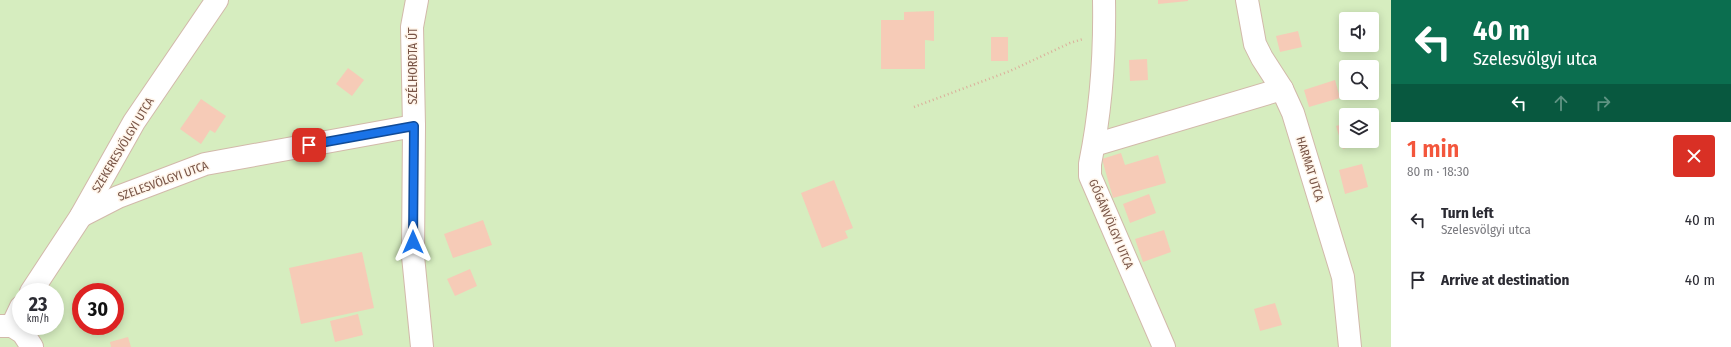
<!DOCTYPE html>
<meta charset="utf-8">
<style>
:root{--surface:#fff;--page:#f2f2f3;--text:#2b2b33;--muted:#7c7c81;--accent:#f3563c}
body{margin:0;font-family:"Fira Sans Condensed",sans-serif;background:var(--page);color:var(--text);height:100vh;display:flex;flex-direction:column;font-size:15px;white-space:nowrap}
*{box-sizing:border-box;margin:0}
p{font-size:13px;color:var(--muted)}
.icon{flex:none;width:22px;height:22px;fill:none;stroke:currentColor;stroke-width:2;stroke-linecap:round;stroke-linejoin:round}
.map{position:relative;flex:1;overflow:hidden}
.details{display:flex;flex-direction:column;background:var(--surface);width:340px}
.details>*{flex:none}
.hud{background:#0b6e4f;color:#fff;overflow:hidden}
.buttons{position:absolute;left:1339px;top:12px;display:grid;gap:8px}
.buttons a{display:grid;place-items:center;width:40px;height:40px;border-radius:4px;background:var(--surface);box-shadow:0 2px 10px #0003;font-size:20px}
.speed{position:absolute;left:12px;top:283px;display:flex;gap:8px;font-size:20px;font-weight:700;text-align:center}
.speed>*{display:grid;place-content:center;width:52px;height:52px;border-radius:50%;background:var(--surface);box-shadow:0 2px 10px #0003;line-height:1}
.speed small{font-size:10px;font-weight:400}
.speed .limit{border:6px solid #d22;background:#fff;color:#111}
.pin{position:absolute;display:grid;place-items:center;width:34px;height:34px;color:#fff;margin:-17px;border-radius:8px;box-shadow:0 2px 6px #0006}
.me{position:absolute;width:44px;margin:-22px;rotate:0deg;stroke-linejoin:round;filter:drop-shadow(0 0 3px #0008)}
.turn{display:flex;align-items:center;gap:14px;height:84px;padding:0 16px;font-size:18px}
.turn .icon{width:52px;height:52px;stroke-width:2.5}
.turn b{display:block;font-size:28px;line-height:34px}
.lanes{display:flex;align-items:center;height:38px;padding:0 16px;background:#0003;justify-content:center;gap:20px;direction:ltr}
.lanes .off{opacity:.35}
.round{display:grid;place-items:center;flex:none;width:42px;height:42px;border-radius:4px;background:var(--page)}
.overview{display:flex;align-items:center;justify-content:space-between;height:68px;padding:0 16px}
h1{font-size:24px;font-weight:600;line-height:30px;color:var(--accent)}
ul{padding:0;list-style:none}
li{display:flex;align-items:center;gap:12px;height:60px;padding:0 16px}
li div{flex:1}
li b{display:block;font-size:15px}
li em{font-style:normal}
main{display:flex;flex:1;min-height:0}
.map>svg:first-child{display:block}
</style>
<main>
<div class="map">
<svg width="1391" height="347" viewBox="0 0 1391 347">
<rect width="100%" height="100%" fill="#fef1e2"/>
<path fill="#d6edbf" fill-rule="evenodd" d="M0,0H1391V347H0ZM1346,19H1372V45H1346ZM1346,67H1372V93H1346ZM1346,115H1372V141H1346ZM21,292H55V326H21ZM81,292H115V326H81Z"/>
<g fill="#f6cbb7">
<polygon points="1158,0 1188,0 1188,1 1158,4"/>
<polygon points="934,11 934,41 925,40 925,69 881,69 881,20 904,20 904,12"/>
<polygon points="1298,31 1302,47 1280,52 1276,36"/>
<rect x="991" y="37" width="17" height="24"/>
<polygon points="1147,59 1148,80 1130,81 1129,60"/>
<polygon points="348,68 364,80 352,96 336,84"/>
<polygon points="1335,80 1340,98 1309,107 1304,90"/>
<polygon points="201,99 226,116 215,133 210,130 201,144 180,129"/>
<polygon points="1346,123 1346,141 1368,141 1343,149 1336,126"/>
<polygon points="1121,153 1125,165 1158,155 1166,183 1113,198 1102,159"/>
<polygon points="1362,164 1368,187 1345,194 1339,170"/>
<polygon points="834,180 853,228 845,231 848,238 822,248 801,193"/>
<polygon points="1149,194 1156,213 1130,223 1123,204"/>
<polygon points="483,220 492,245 453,258 444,234"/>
<polygon points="1164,230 1171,252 1143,262 1135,239"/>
<polygon points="362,252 374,308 301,324 289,268"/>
<polygon points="470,269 477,286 455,296 447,279"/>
<polygon points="1275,303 1282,325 1260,331 1254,309"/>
<polygon points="358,314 363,335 335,342 330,321"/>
<polygon points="128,337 131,347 111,347 110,342"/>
</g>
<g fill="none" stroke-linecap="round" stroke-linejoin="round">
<defs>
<g id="minor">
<polyline points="417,0 412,27 414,126 413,256 422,347"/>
<path d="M1104,0C1105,55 1101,110 1090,164V176L1164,347"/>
<polyline points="1247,0 1255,44 1262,58 1282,89 1293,113 1343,277 1350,347"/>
<polyline points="1094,145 1282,89"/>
<polyline points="81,216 118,197 205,164 414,126"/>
<polyline points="31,292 81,216 134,122 217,0"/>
<polyline points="0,326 12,326 21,307"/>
<polyline points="12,326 23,333 32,347"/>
</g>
</defs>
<use href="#minor" stroke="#d2b9aa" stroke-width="24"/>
<polyline stroke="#dbae9a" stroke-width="2.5" stroke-dasharray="1 3" stroke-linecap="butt" points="914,107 1010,71 1070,43 1083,39"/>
<use href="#minor" stroke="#fff" stroke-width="22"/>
</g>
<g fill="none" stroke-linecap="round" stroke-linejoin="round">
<defs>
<polyline id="route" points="309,145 414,126 413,242"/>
</defs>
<use href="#route" stroke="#114b97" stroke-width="10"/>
<use href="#route" stroke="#1a73e8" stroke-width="7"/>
</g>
<g text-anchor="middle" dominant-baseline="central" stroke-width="3" stroke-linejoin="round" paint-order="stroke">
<g font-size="12" fill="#785446" stroke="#fff5ea">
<text transform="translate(413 66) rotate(-90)">SZÉLHORDTA ÚT</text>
<text transform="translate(123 145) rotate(-59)">SZEKERESVÖLGYI UTCA</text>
<text transform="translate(1310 169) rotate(73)">HARMAT UTCA</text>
<text transform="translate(163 181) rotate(-20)">SZELESVÖLGYI UTCA</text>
<text transform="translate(1111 224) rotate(67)">GÓGÁNVÖLGYI UTCA</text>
</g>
</g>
</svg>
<div class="buttons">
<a><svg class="icon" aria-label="sound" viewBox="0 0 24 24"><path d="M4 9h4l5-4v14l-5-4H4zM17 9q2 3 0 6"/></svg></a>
<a><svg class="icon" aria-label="search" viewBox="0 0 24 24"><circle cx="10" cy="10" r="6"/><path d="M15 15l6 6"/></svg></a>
<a><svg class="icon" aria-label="layers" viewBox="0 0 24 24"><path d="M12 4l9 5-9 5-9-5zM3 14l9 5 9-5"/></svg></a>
</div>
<div class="speed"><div>23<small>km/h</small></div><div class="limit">30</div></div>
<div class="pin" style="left:309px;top:145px;background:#d93025"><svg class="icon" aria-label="arrive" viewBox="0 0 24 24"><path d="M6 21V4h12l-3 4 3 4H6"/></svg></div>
<svg class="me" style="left:413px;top:242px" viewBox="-20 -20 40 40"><path d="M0-17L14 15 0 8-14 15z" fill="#1a73e8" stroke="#fff" stroke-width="4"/></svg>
</div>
<section class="details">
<div class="hud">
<div class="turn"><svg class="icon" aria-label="left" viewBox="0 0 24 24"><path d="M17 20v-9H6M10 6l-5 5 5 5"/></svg><div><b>40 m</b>Szelesvölgyi utca</div></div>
<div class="lanes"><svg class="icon" aria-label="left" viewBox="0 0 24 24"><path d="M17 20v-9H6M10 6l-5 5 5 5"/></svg><svg class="icon off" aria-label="ahead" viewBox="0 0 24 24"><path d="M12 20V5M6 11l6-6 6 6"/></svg><svg class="icon off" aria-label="right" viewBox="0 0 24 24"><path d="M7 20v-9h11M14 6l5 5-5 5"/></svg></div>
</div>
<div class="overview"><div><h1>1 min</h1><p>80 m · 18:30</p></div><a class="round" style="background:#d93025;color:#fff"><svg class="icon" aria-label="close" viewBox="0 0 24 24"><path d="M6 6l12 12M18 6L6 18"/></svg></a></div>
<ul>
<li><svg class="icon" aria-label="left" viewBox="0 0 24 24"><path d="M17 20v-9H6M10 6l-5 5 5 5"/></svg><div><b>Turn left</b><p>Szelesvölgyi utca</p></div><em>40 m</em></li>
<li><svg class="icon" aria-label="arrive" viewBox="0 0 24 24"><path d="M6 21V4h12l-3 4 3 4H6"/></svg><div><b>Arrive at destination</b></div><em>40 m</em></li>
</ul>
</section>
</main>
